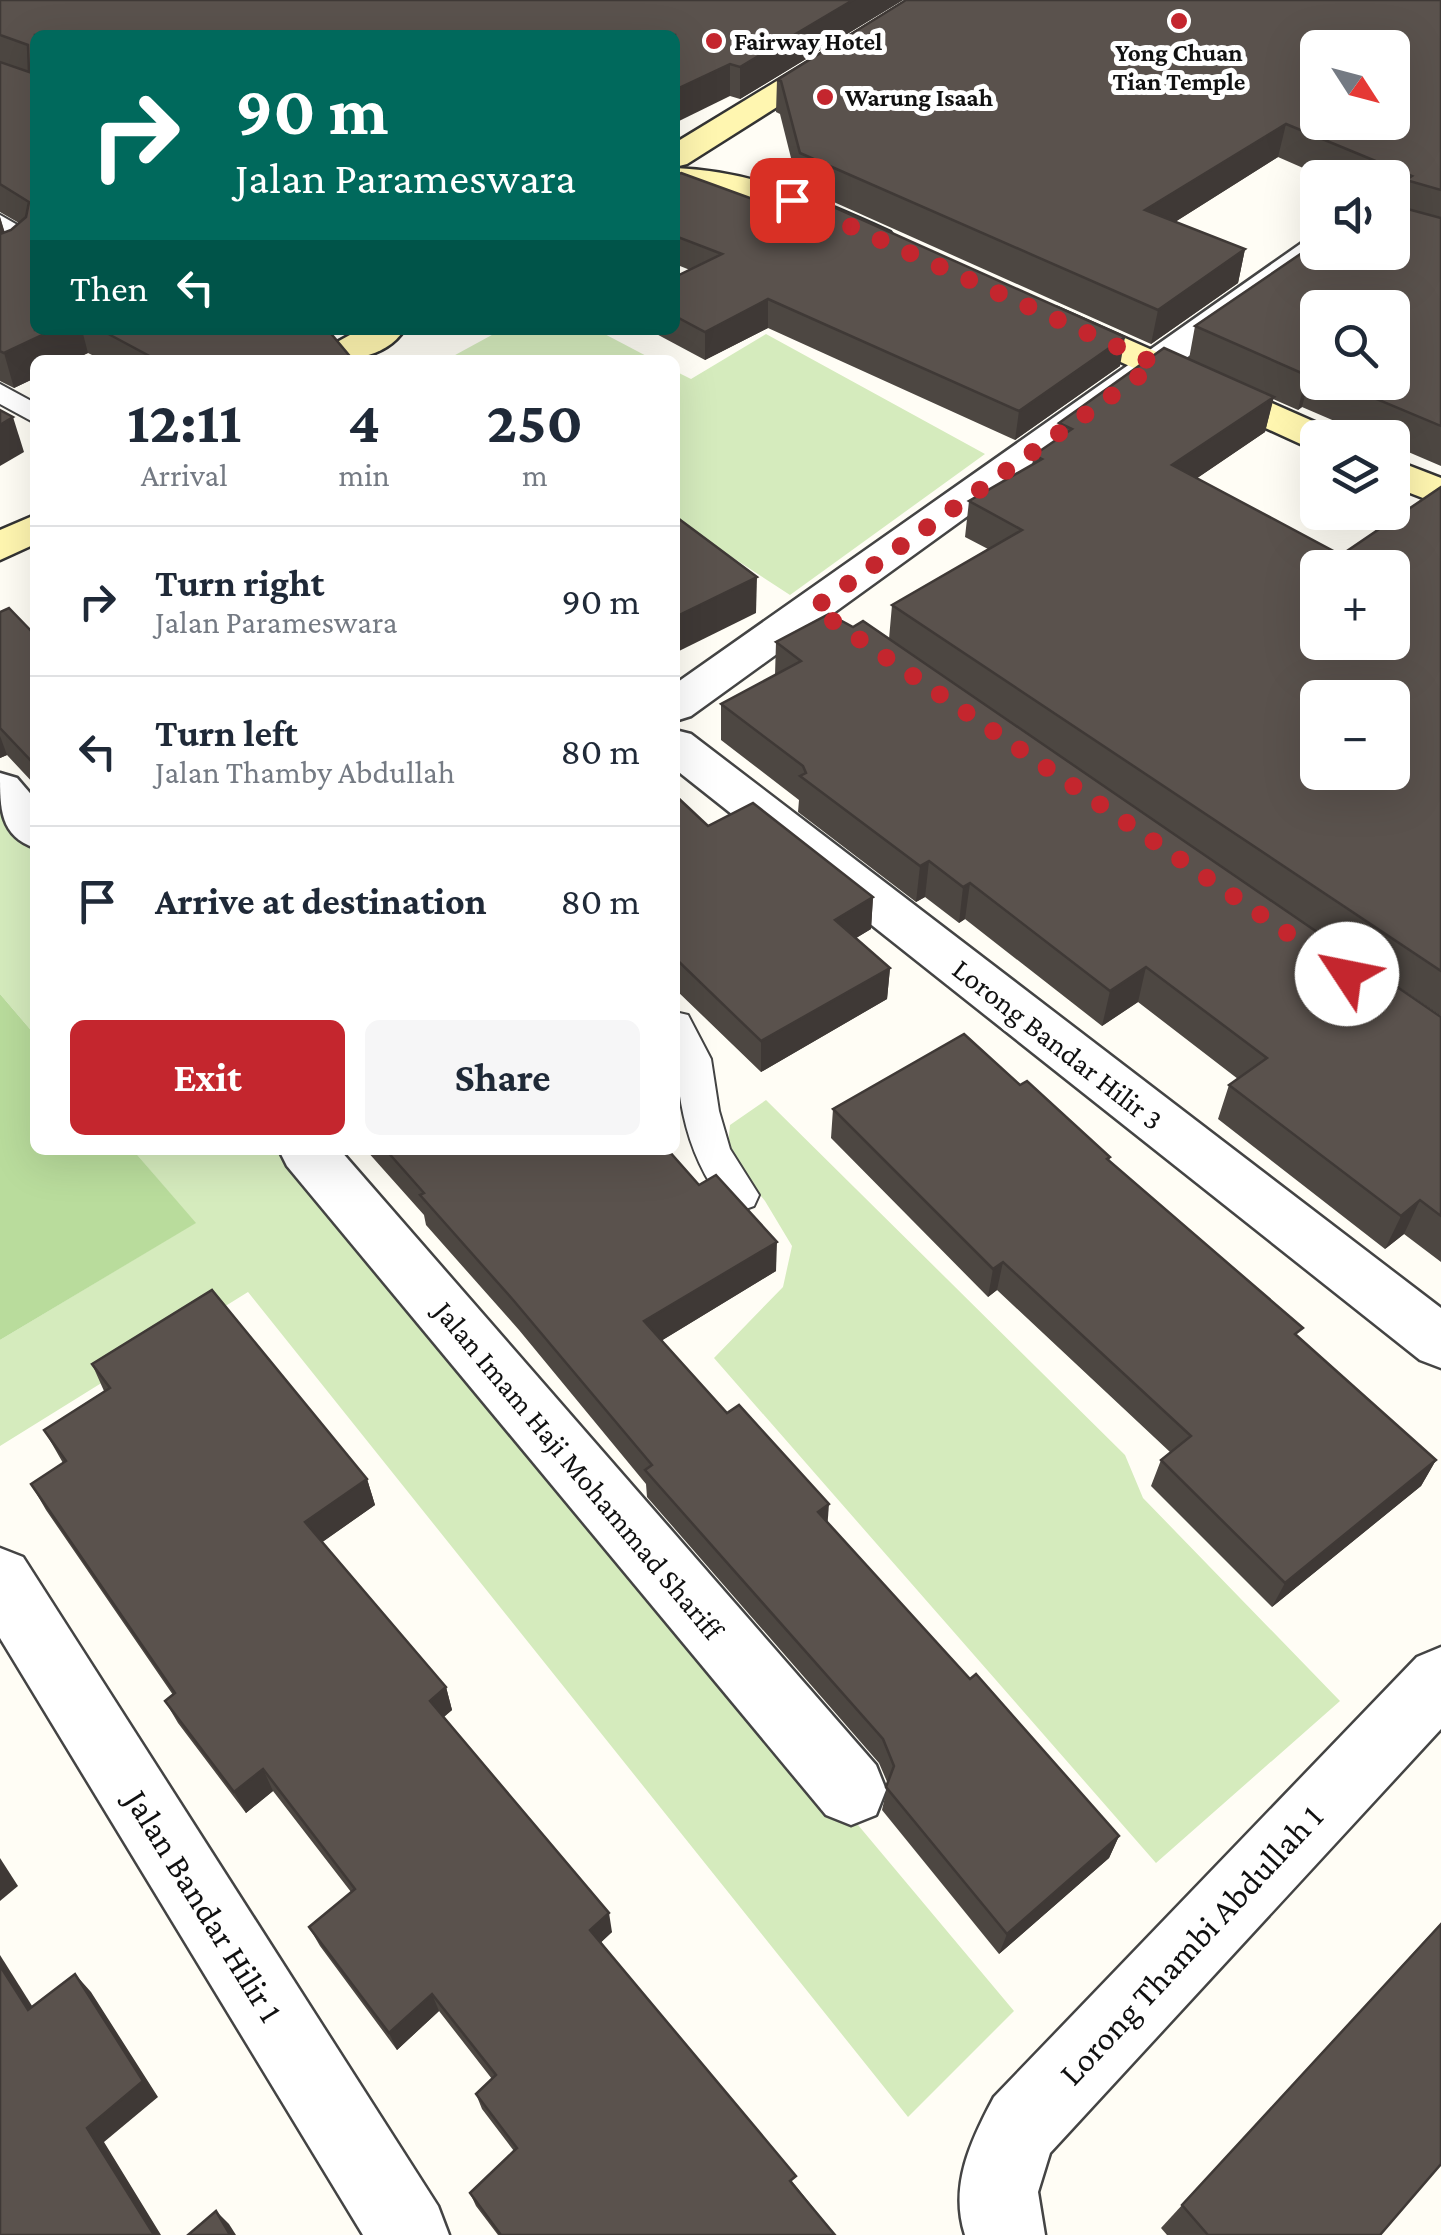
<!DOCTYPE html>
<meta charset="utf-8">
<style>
:root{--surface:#fff;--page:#f6f6f7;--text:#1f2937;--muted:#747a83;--line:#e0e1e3;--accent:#c4262e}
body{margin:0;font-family:"Crimson Pro",serif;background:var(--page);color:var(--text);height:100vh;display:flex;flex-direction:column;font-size:38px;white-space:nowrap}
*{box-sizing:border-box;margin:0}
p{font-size:32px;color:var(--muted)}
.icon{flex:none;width:55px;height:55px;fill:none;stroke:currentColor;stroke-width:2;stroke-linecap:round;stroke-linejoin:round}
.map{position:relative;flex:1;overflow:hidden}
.drawer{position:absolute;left:30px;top:355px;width:650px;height:800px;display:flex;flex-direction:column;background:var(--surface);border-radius:15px;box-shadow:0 10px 40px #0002}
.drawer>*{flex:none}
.banner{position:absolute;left:30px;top:30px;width:650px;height:305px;border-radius:15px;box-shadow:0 10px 40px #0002;background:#00695c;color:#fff;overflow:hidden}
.needle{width:65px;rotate:126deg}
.controls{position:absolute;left:1300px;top:30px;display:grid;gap:20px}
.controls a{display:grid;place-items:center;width:110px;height:110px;border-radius:15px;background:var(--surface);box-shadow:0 10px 40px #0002;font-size:50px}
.pin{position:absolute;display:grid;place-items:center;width:85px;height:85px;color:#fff;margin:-42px;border-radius:20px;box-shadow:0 5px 15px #0006}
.me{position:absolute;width:110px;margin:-55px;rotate:304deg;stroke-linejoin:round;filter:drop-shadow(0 0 8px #0008)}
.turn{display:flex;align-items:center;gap:35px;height:210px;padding:0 40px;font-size:45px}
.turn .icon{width:130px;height:130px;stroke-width:2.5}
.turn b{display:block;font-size:70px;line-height:85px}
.then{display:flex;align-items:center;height:95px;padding:0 40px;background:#0003;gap:20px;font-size:38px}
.eta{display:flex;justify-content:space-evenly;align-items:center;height:170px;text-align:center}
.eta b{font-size:60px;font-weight:700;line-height:70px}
.button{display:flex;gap:20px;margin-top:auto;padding:20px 40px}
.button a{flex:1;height:115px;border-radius:15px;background:var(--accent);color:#fff;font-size:40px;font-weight:700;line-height:115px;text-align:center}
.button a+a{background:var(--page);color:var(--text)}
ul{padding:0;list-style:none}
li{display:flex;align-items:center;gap:30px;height:150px;padding:0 40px;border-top:2px solid var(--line)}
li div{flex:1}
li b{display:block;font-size:38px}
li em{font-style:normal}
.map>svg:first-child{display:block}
</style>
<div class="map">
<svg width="1441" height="2235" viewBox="0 0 1441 2235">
<rect width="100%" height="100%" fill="#fffdf5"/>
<g fill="#d5ebbd">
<polygon points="501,330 597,330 654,360 446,360"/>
<polygon points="766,334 985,454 790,595 675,520 675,371 691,379"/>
<polygon points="0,804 35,846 35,1035 0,994"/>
<polygon points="766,1100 1125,1455 1143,1498 1340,1701 1156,1863 714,1358 783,1287 792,1246 765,1201 727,1155 730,1125"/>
<polygon points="133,1150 292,1150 1014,2011 908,2117 248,1292 0,1446 0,1340 195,1223"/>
</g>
<polygon fill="#b9dc9c" points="0,994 35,1035 35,1150 133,1150 196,1223 0,1340"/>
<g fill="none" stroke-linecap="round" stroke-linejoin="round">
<defs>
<g id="lane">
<path d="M0,215L35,235C35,256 19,263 0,268V252L14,242L0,233Z"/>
<polygon points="0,384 35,403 35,423 0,404"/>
<path d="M675,1012L688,1015L711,1059L719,1111L730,1149L759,1195L754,1206L740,1211L726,1206C680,1149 675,1082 675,1012Z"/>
</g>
<g id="street">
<polygon points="1318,237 1318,252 1330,254 691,716 675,721 675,684 1306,240"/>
<polygon points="675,730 691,734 1441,1308 1441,1368 1420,1360 675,769"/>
<path d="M0,773L17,778L35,799V848C0,836 0,809 0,773Z"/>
<polygon points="279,1150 340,1150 876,1765 886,1790 876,1815 851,1825 826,1815 287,1166"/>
<polygon points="0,1548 23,1557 438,2206 449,2235 363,2235 0,1638"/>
<path d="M1441,1647V1729L1050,2153L1038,2192L1045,2235H965C949,2186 971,2140 994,2097L1417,1657Z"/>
</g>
<g id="secondary">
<polygon points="910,0 946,0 687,164 675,167 675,143"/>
<path d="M675,168C753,171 820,200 890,232L895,239L890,246L878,249L745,197L675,188Z"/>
<polygon points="1057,308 1333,430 1338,438 1318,438 1318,449 1305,446 1044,327 1039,319 1044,311"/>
<path d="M359,330H404C384,360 346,360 313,360L319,352Z"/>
<polygon points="1392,459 1441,478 1441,505 1392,486"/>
<polygon points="35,515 35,544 0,560 0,530"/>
</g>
</defs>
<use href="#lane" stroke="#444" stroke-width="4"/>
<use href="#street" stroke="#444" stroke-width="5"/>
<use href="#secondary" stroke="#333" stroke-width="5"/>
<use href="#lane" fill="#fff" fill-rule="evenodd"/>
<use href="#street" fill="#fff" fill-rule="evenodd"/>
<use href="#secondary" fill="#fff6b0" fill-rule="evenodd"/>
</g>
<g fill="#4d4742" fill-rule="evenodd">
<polygon points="0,0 903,0 740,99 730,96 675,35 35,330 328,330 353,360 102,360 88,353 73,360 35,360 35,378 14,388 0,381 0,217 5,233 11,230 19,223 0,212"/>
<path d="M1441,0V466L1392,445V438H1374L1302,407L1298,410L1273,399L1265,432L1197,478L1341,555L1441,487V1016L1230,873L1441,1017V1262L1404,1234L1385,1249L1218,1119L1229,1085L1238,1079L1138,1002L1102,1026L965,919L959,923L925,897L916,902L798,812L799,800L721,740V704L775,675L776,642L853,627L889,639L892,605L988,549L965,537L969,501L1032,465L1034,455L1057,439L1059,423L1189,359L1195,326L1392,252V178H1326L1278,157L1175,222L1245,249L1238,283L1151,344L798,186L780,114L776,112L777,80ZM1318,308L1392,382H1318Z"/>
<polygon points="675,176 808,219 809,196 1120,366 1015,440 768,328 705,360 649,330 675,330 675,277 690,270 675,264"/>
<polygon points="0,612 35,635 35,785 7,755 0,758"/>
<polygon points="675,795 708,826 873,897 871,929 856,938 890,968 887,999 761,1072 675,989"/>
<polygon points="1020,1085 1110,1157 1109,1161 1299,1337 1436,1460 1421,1486 1272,1607 1151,1486 1161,1460 1170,1452 997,1290 988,1297 831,1138 833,1109"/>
<polygon points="366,1150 668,1150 776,1271 661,1341 970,1679 1119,1836 1109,1858 999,1954 882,1810 888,1784 879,1763 647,1497 646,1484 519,1330 426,1225 424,1215"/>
<polygon points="92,1364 367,1479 375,1505 322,1542 446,1687 452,1710 444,1717 612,1932 601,1942 835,2235 498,2235 476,2206 470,2193 514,2151 482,2109 476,2094 492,2079 439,2011 397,2050 320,1946 309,1927 351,1892 273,1791 246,1813 178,1723 165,1701 173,1695 46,1510 31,1484 63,1463 44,1430 104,1391"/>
<polygon points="1441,1923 1380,2235 1167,2235 1161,2228"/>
</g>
<g fill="#3f3936">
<polygon points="853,0 903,0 740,99 740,67"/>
<polygon points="730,64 730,96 675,123 675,90"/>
<polygon points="1286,124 1278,157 1140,244 1145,210"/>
<polygon points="0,217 7,242 0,249"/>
<polygon points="1245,249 1238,283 1151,344 1158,310"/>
<polygon points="768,299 768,328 705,360 705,332"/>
<polygon points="53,330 82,330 88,353 73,360 35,360 35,378 14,388 4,353"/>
<polygon points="1125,337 1120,366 1015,440 1019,411"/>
<polygon points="1311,372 1302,407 1298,410 1306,375"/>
<polygon points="1274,397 1265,432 1165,500 1172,465"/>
<polygon points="13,417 24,452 0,466 0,425"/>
<polygon points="757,577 756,613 675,653 675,617"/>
<polygon points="0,736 7,755 0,758"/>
<polygon points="929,861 925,897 916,902 920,866"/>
<polygon points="970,883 965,919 959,923 963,887"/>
<polygon points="873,897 871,929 833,952 835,920"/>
<polygon points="1146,967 1138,1002 1102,1026 1110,991"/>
<polygon points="890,968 887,999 761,1072 761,1041"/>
<polygon points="1420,1200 1404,1234 1385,1249 1401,1216"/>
<polygon points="777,1242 776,1271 646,1350 644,1321"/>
<polygon points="1003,1262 997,1290 988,1297 993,1269"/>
<polygon points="1436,1460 1421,1486 1272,1607 1285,1583"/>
<polygon points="367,1479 375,1505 314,1548 305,1522"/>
<polygon points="829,1504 827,1531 818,1512"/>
<polygon points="446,1687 452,1710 436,1723 430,1701"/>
<polygon points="263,1769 273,1791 246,1813 234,1792"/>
<polygon points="1119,1836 1109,1858 999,1954 1007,1934"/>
<polygon points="0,1858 18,1886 0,1901"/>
<polygon points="609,1913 612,1932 594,1949 590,1930"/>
<polygon points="0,1955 46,2028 28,2010 0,1966"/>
<polygon points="75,1974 91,1992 158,2097 104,2142 161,2235 154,2235 87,2128"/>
<polygon points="432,1994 439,2011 397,2050 389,2033"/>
<polygon points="216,2211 229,2224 236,2235 230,2235"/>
</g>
<g fill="#5a524d" stroke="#3f3936" stroke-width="2.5" fill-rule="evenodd">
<polygon points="0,0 853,0 740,67 730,64 675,90 675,35 35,35 35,330 53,330 4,353 0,351 0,234 11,230 26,217 29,202 0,184 0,62 29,72 28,45 0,35"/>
<path d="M906,0H1441V190L1406,180L1412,176L1286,124L1145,210L1245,249L1158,310L800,153L781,81L777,80ZM1318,48H1392V122H1318Z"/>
<polygon points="681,173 816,222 809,196 1125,337 1019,411 768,299 705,332 675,316 675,277 722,254 675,236 675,176"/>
<polygon points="1397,186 1400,207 1441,218 1441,426 1336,382 1392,382 1392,308 1318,308 1318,375 1311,372 1306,375 1195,326 1318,242 1318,252 1392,252 1392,190"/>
<polygon points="101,330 328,330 353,360 157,360"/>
<path d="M1164,348L1274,397L1172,465L1341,555L1441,487V971L892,605L1022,530L969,501L1042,459L1034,455L1072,429L1059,423ZM1318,568H1392V642H1318ZM1318,698H1392V772H1318Z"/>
<polygon points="0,410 13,417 0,425"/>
<polygon points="675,516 757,577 675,617"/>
<polygon points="9,608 35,635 35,765 0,728 0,612"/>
<polygon points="829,614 853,627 863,621 1441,1017 1441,1216 1420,1200 1401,1216 1229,1085 1267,1058 1146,967 1110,991 970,883 963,887 929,861 920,866 800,776 806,773 803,766 721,704 801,661 776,642"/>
<polygon points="675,795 708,826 753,803 873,897 835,920 890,968 761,1041 675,958"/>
<polygon points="964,1034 1020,1085 1027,1081 1110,1157 1107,1159 1303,1328 1295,1334 1436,1460 1285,1583 1161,1460 1191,1436 1003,1262 993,1269 833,1109"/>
<polygon points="386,1150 668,1150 699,1185 716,1175 777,1242 644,1321 727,1413 739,1405 829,1504 818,1512 970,1679 976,1674 1119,1836 1007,1934 886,1787 894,1766 883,1739 645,1470 652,1465 514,1301 420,1195 424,1193"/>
<polygon points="212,1290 367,1479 305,1522 446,1687 430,1701 609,1913 590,1930 796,2176 790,2181 835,2235 501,2235 470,2193 517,2148 476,2094 496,2075 432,1994 389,2033 309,1927 355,1889 263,1769 234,1792 165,1701 175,1693 31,1484 66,1461 44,1430 110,1388 92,1364"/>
<polygon points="1441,1924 1441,2164 1380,2235 1208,2235 1182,2205"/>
<polygon points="0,1966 28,2010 75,1974 143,2081 87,2128 154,2235 0,2235"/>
<polygon points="216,2211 230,2235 188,2235"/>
</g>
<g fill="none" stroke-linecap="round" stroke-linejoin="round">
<polyline stroke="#c4262e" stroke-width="18" stroke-dasharray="0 32.4" points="792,200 1156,364 814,608 1347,974"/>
</g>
<g fill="#c4262e" stroke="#fff" stroke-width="4">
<circle cx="1179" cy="21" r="10"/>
<circle cx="714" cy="41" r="10"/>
<circle cx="825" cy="97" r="10"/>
</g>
<g text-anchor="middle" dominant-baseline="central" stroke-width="10" stroke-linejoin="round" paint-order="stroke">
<g font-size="25" font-weight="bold" fill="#111" stroke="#fff" text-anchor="start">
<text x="734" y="41">Fairway Hotel</text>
<text x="1179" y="52" text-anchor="middle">Yong Chuan<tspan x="1179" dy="29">Tian Temple</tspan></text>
<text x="845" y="97">Warung Isaah</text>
</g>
<g font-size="30" fill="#111" stroke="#fff">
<text transform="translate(1058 1044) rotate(38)">Lorong Bandar Hilir 3</text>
<text transform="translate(579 1470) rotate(50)">Jalan Imam Haji Mohammad Shariff</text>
</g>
<g font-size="35" fill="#111" stroke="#fff">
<text transform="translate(204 1906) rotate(58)">Jalan Bandar Hilir 1</text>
<text transform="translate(1191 1945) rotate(-47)">Lorong Thambi Abdullah 1</text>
</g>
</g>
</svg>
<div class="controls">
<a><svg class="needle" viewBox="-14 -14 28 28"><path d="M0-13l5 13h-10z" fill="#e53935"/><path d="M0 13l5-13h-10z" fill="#747a83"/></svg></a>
<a><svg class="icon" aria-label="sound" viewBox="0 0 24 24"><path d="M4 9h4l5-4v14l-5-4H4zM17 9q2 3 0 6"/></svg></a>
<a><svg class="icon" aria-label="search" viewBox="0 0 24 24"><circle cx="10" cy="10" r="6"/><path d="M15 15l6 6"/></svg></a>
<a><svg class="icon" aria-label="layers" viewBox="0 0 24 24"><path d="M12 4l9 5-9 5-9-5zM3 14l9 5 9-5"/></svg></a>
<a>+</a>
<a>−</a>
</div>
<div class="pin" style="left:792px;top:200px;background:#d93025"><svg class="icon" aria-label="arrive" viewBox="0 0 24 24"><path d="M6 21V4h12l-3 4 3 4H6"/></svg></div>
<svg class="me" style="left:1347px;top:974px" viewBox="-20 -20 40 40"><circle r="19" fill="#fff"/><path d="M0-13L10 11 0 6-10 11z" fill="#c4262e"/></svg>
<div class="banner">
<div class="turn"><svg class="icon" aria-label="right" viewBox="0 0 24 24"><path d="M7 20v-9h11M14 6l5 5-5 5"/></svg><div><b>90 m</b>Jalan Parameswara</div></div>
<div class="then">Then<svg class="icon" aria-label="left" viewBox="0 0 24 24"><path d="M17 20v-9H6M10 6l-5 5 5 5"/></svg></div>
</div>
<section class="drawer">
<div class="eta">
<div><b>12:11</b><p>Arrival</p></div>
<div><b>4</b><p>min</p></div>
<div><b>250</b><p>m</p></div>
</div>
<ul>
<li><svg class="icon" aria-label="right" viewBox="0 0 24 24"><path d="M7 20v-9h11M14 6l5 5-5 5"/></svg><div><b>Turn right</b><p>Jalan Parameswara</p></div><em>90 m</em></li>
<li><svg class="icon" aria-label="left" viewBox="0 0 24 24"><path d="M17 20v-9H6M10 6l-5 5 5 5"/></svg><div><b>Turn left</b><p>Jalan Thamby Abdullah</p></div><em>80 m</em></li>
<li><svg class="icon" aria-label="arrive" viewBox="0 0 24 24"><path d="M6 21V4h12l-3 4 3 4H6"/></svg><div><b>Arrive at destination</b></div><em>80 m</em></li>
</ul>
<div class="button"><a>Exit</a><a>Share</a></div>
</section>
</div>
